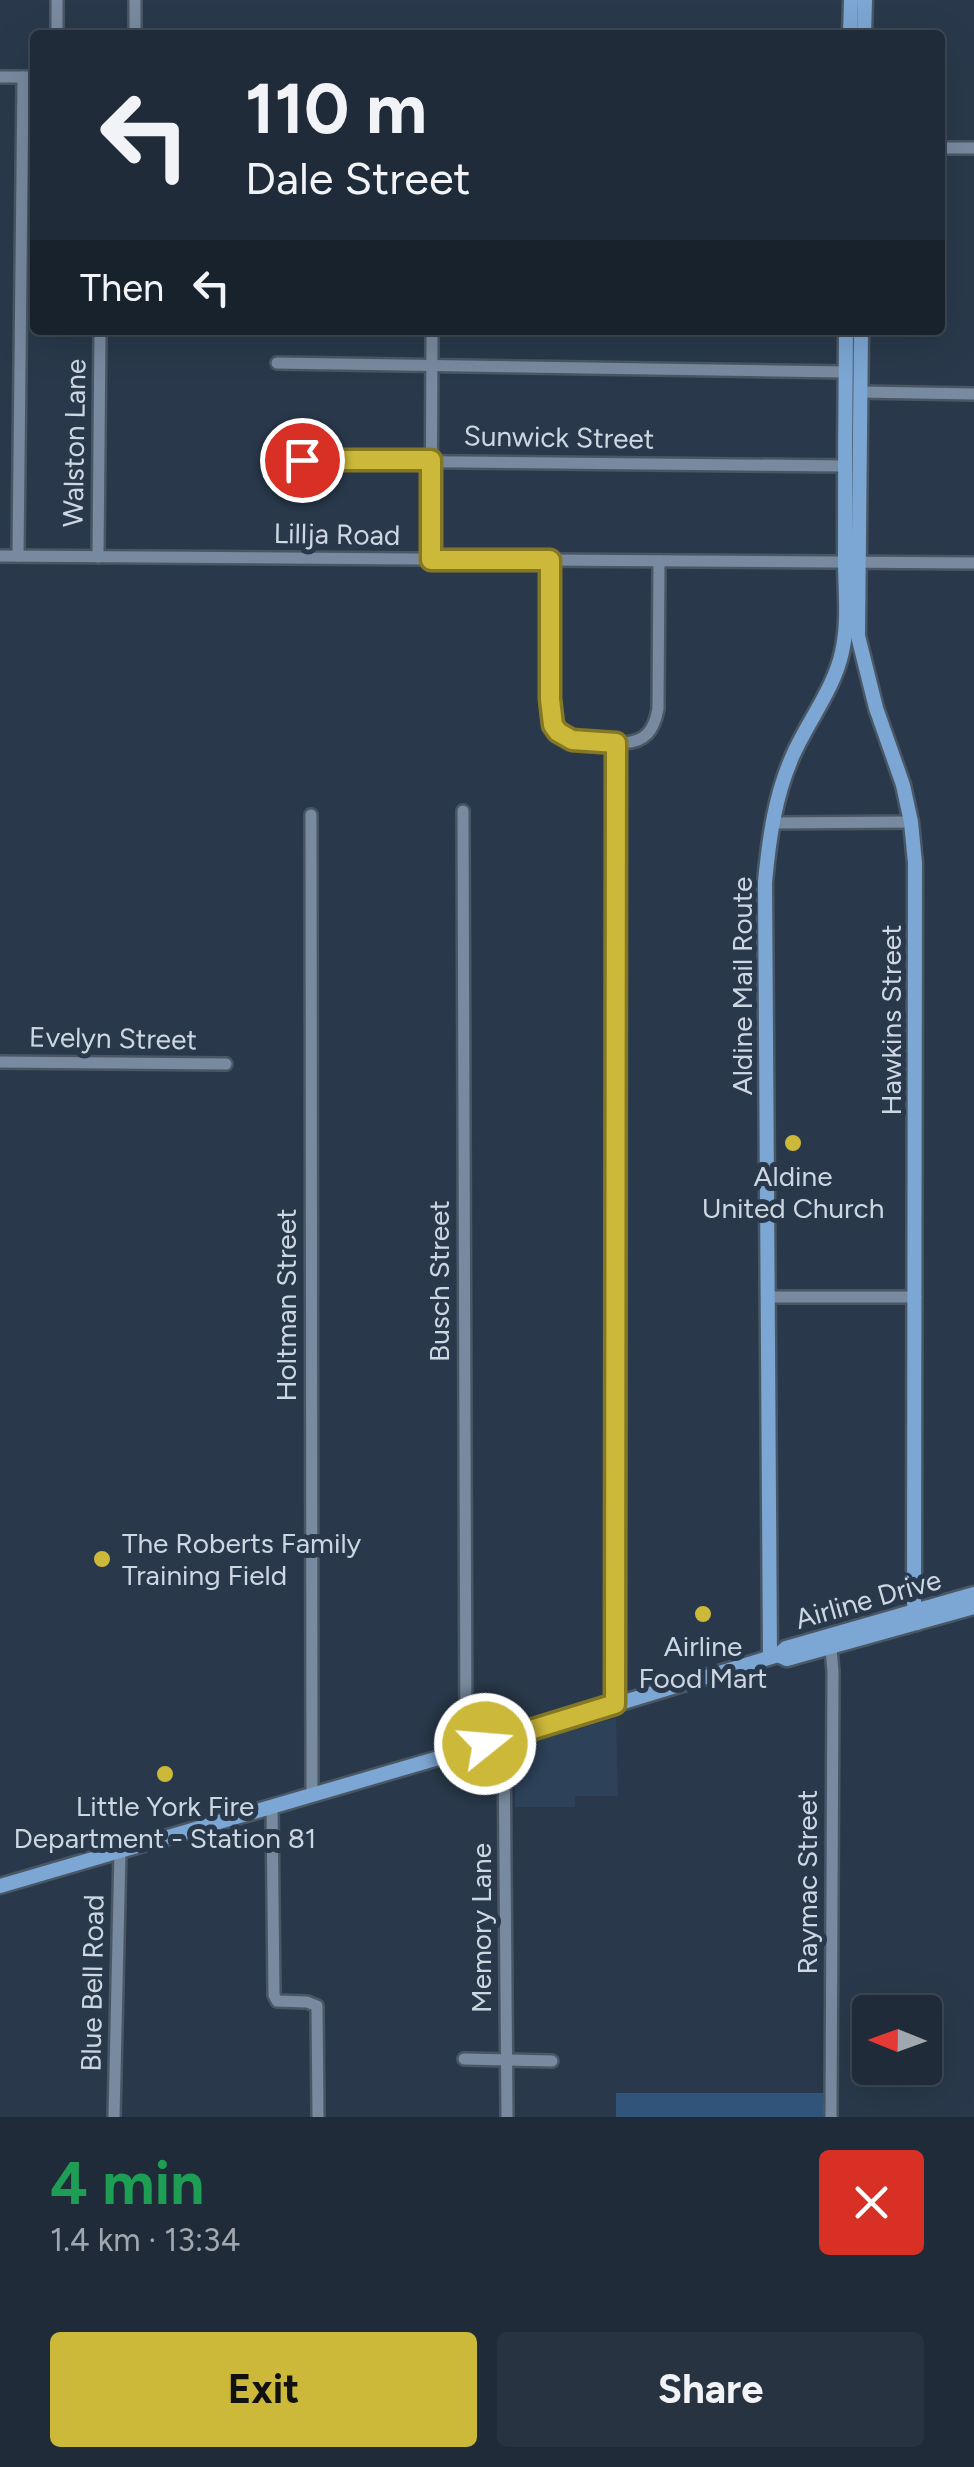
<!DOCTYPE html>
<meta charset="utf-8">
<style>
:root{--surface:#1f2b38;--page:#273340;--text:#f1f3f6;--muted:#a1a7ae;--line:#3c4753;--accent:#ccb939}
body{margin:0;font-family:Figtree,sans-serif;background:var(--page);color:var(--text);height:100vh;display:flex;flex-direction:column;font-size:38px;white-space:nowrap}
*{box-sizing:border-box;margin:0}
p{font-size:32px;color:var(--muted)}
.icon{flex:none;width:55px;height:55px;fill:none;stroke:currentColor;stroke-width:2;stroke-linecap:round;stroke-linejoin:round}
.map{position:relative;height:2117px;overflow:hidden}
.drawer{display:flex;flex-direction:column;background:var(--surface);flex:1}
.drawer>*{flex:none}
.guide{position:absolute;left:30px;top:30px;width:915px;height:305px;border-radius:10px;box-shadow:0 10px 40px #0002,0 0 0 2px var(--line);background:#1f2b38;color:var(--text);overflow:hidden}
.needle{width:65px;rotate:271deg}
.fabs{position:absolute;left:852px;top:1995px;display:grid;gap:20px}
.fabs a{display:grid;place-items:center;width:90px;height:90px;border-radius:10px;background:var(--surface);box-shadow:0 10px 40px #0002,0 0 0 2px var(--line);font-size:50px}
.pin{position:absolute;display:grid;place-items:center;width:85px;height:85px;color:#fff;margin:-42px;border:5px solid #fff;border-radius:50%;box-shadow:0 2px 10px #0007}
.me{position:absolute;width:110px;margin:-55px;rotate:73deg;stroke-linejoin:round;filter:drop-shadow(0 0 8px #0008)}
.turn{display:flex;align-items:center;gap:35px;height:210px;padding:0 50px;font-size:45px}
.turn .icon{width:130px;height:130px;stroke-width:2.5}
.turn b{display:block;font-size:70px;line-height:85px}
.then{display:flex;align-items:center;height:95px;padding:0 50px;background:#0003;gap:20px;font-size:38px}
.round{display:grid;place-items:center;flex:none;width:105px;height:105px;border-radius:10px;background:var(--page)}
.headline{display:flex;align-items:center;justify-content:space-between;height:170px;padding:0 50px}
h1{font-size:60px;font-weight:700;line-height:75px;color:#1e9e55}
.cta{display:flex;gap:20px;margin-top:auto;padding:20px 50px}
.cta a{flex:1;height:115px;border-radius:10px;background:var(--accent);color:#111;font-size:40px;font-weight:700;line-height:115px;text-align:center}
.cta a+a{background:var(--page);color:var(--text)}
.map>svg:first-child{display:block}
</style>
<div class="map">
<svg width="974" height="2117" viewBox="0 0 974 2117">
<rect width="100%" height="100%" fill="#29394b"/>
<polygon fill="#2d4259" points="616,1718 618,1796 575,1796 575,1807 515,1807 515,1747"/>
<rect fill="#31557a" x="616" y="2093" width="209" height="24"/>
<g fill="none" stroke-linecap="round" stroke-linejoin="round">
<defs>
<g id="minor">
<polyline points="57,35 57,0"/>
<polyline points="135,35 135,0"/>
<polyline points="0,77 35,77"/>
<polyline points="940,148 974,148"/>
<polyline points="277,363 845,372"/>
<polyline points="860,392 974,394"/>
<polyline points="270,460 846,466"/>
<polyline points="0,556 974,563"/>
<polyline points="18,556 23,77"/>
<polyline points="98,557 100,330"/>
<polyline points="431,560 432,330"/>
<path d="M551,560C550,586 545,716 556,730C569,747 604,744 623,743C646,742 654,730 658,709L659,561"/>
<polyline points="463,811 466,1750"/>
<polyline points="311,815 312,1795"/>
<polyline points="772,823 911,822"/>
<polyline points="0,1062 226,1064"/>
<polyline points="768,1297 916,1297"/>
<polyline points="615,1704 616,743"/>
<polyline points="504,1738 507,2117"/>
<polyline points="272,1806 274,1995 277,2001 307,2002 317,2006 318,2117"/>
<polyline points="464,2059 552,2061"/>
<polyline points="114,2117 120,1851"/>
<polyline points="831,2117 833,1672 831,1648"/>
</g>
<g id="major">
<polyline points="850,35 851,0"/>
<polyline points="864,35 865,0"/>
<polyline points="861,330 858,636 876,708 903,785 911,822 915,863 914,1602 917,1623"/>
<polyline points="778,1655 787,1659 974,1607"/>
<path d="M770,1657L765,882C769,839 775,795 793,755C808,721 834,689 842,652C849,621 845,591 845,560C845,483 845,407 846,330"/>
<polyline points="0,1886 466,1750 778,1655 786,1648 974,1594"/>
</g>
</defs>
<use href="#minor" stroke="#495765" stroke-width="16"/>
<use href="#major" stroke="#495765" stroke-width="19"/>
<use href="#minor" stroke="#788a9f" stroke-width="11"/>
<use href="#major" stroke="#7ca6d3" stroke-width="14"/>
</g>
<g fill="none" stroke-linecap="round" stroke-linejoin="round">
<defs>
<polyline id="route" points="302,460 431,460 431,560 550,560 550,699 553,725 558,732 572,740 616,743 615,1704 485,1744"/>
</defs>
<use href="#route" stroke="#857825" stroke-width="25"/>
<use href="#route" stroke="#ccb939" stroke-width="18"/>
</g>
<g fill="#ccb939" stroke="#29394b" stroke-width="4">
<circle cx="793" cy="1143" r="10"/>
<circle cx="102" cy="1559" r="10"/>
<circle cx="703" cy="1614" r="10"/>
<circle cx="165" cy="1774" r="10"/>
</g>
<g text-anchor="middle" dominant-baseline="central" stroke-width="10" stroke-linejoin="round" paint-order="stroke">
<g font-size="28" fill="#cdd7e2" stroke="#29394b">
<text transform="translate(559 437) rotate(1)">Sunwick Street</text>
<text transform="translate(74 443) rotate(-89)">Walston Lane</text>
<text transform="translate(337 534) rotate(1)">Lillja Road</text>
<text transform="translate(742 986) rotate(-90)">Aldine Mail Route</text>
<text transform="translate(891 1020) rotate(-90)">Hawkins Street</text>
<text transform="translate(113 1038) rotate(1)">Evelyn Street</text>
<text transform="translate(439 1281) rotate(-90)">Busch Street</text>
<text transform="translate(286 1305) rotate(-90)">Holtman Street</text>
<text transform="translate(868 1599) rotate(-16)">Airline Drive</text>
<text transform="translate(807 1882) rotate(-90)">Raymac Street</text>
<text transform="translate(481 1928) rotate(-90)">Memory Lane</text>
<text transform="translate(92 1983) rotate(-89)">Blue Bell Road</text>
</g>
<g font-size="28" fill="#cdd7e2" stroke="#29394b">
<text x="793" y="1176">Aldine<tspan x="793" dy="32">United Church</tspan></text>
<text x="122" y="1543" text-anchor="start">The Roberts Family<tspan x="122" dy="32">Training Field</tspan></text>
<text x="703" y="1646">Airline<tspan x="703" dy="32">Food Mart</tspan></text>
<text x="165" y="1806">Little York Fire<tspan x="165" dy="32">Department - Station 81</tspan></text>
</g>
</g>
</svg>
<div class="fabs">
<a><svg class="needle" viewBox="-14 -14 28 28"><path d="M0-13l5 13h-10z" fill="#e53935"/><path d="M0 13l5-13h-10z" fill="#a1a7ae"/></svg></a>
</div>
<div class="pin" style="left:302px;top:460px;background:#d93025"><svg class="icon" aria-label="arrive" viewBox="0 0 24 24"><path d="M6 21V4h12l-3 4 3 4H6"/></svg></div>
<svg class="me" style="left:485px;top:1744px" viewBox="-20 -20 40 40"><circle r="17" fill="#ccb939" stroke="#fff" stroke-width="3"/><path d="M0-11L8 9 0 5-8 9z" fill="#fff"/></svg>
<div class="guide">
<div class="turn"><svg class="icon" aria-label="left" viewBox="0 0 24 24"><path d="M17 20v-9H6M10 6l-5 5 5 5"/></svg><div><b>110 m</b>Dale Street</div></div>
<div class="then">Then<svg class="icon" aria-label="left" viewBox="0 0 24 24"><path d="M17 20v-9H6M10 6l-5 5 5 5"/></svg></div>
</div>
</div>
<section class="drawer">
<div class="headline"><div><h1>4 min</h1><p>1.4 km · 13:34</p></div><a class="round" style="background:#d93025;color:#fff"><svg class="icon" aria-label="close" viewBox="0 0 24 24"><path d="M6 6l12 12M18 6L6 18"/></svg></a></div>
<div class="cta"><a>Exit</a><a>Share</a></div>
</section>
